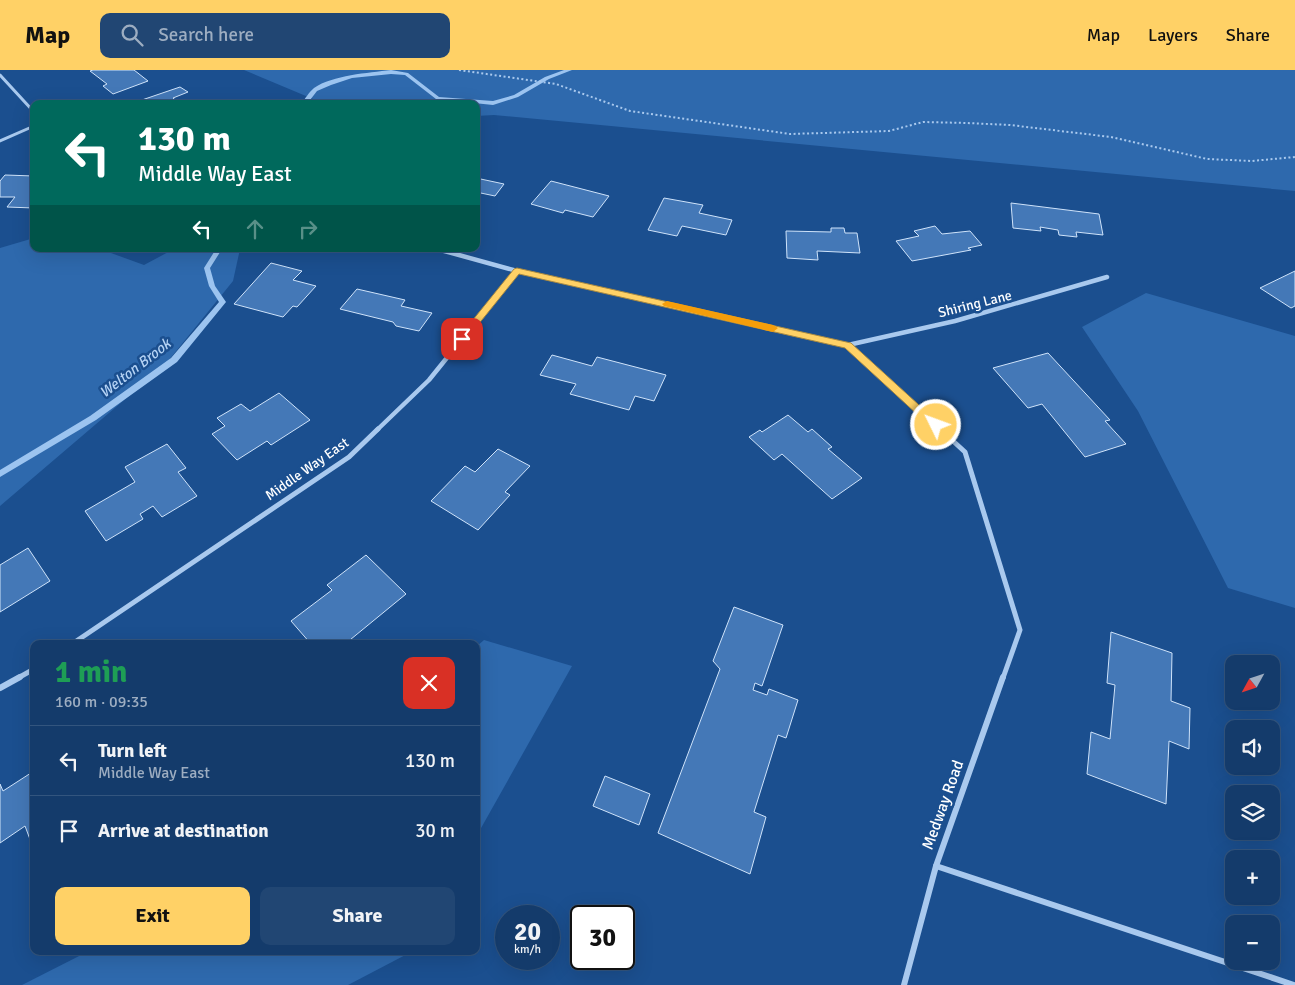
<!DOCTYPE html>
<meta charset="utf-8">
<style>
:root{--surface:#143b6b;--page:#214673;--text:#f1f3f6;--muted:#9dadc1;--line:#33557e;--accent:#ffd166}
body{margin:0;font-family:Signika,sans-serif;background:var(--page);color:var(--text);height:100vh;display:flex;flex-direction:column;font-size:19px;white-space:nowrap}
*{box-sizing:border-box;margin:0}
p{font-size:16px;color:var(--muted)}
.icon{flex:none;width:28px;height:28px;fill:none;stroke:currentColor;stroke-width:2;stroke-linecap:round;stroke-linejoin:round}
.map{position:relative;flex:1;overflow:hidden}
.sheet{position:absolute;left:30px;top:570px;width:450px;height:315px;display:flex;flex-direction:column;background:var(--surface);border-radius:10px;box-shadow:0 5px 20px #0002,0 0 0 1px var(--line)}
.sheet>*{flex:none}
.guide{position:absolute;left:30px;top:30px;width:450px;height:152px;border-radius:10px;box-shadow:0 5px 20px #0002,0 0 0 1px var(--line);background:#00695c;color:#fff;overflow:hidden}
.needle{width:32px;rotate:230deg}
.fabs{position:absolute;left:1225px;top:585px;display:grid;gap:10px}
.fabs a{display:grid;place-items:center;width:55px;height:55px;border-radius:10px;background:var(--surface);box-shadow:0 5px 20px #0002,0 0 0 1px var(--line);font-size:25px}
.speed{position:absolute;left:495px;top:835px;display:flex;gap:10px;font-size:25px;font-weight:700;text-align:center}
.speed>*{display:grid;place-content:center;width:65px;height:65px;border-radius:50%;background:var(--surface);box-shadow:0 5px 20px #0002,0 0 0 1px var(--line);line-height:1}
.speed small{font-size:12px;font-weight:400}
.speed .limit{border:2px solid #111;border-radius:8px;background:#fff;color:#111}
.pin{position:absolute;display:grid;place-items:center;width:42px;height:42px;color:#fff;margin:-21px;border-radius:10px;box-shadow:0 2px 8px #0006}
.me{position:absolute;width:55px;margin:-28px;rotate:312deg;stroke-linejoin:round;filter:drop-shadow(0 0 4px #0008)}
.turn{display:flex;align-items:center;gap:18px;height:105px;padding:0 25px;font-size:22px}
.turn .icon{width:65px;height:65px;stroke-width:2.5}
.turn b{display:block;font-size:35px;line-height:42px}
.lanes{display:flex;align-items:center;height:48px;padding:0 25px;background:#0003;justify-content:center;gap:25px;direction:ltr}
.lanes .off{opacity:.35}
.round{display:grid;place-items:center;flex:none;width:52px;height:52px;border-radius:10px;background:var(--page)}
.overview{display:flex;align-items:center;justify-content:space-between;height:85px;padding:0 25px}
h1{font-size:30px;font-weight:700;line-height:38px;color:#1e9e55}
.action{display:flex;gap:10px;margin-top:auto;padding:10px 25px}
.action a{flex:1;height:58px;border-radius:10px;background:var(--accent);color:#111;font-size:20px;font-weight:700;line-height:58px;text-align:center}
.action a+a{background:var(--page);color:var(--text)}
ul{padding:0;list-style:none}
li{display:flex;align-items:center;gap:15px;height:70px;padding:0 25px;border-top:1px solid var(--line)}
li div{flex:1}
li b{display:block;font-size:19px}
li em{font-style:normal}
header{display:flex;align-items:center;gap:30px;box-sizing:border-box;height:70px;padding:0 25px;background:var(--accent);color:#111}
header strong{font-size:24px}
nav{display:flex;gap:28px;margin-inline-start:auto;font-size:18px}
.search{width:350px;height:45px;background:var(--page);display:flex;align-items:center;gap:12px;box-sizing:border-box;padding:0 18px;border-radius:10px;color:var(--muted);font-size:19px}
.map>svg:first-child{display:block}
</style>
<header>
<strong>Map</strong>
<div class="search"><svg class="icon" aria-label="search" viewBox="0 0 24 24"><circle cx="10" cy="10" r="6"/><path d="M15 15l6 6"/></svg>Search here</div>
<nav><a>Map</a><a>Layers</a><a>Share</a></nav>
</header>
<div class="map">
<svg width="1295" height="915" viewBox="0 0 1295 915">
<rect width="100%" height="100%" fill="#1b4f8f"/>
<g fill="#2e69ad">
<polygon points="244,0 1295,0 1295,121 494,45 476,46 476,34 325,34"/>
<polygon points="34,168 34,179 100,179 144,195 174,179 240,179 233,211 164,296 0,436 0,178"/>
<polygon points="1146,223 1295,266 1295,538 1228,518 1138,341 1082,257"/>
<polygon points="484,570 572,596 476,767 476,577"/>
<polygon points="89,881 413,881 348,915 22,915"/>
</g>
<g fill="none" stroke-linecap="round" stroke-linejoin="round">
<g fill="#9cc4f0" fill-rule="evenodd">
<path d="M391,0L408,3L439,27L493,31L514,25L545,7L564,0H572L549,9L518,27L493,35L436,29L405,5L391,4L352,8L331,15L317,21L307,34H301C305,29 309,22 314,18C333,5 368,3 391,0Z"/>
<polygon points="216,179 222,179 210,198 215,216 226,232 177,292 96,350 0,407 0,400 90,346 171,288 219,232 209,216 204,198"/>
</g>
</g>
<g fill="#4478b7" stroke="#cfe3fa">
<polygon points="93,0 134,0 148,11 113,24 103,16 107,14 90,1"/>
<polygon points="180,17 188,22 173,28 180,34 136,32"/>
<polygon points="5,105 34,106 34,138 7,137 15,127 0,127 0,111"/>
<polygon points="476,108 504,114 495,126 476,122"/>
<polygon points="551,111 609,126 593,147 565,140 563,143 531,134"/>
<polygon points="664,128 703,135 699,143 732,150 726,165 682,156 677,166 648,160"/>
<polygon points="1011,133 1099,144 1103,165 1076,162 1077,167 1059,165 1058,160 1040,157 1041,161 1013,158"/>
<polygon points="935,156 942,164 970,161 982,175 968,178 971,180 912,191 896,171 919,166 914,161"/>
<polygon points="831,158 844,158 845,163 857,163 860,183 817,181 818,190 787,188 786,161 831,162"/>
<polygon points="271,193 302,201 293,210 316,216 297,237 293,236 283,247 234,234"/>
<polygon points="1295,201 1295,236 1291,238 1260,218"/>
<polygon points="357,219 405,230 401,236 432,243 419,261 396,256 393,252 340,239"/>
<polygon points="1048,283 1110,350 1105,351 1126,374 1085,387 1042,334 1028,338 993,298"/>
<polygon points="552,285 592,296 597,287 666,305 654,331 635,326 629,340 570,324 576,314 540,305"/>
<polygon points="279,323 310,350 271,375 267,371 237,390 212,364 225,356 217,348 241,334 250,341"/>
<polygon points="788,345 808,362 812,359 832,377 828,379 862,408 832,429 782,384 774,390 749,367 760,360 762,362"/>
<polygon points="167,374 186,398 178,402 197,426 162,447 153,436 140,444 143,449 106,471 85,441 135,412 125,397"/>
<polygon points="498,379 530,396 505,422 510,425 478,460 431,431 465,396 475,402"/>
<polygon points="28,478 50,511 0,542 0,495"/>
<polygon points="366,485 406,524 345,574 311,574 291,551 332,520 327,515"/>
<polygon points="734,537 783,555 762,616 755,613 753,620 767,625 769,619 798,630 786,668 778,665 754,742 766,747 750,804 658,763 720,599 713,591"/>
<polygon points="1111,562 1172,583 1171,631 1190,638 1189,679 1169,671 1166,734 1087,704 1091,662 1110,669 1115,615 1107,613"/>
<polygon points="34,701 34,780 25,756 0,773 0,714 3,721"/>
<polygon points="605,706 650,724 639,755 593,736"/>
</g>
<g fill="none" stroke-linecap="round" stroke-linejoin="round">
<polyline stroke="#a9c9ee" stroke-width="2" stroke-dasharray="2 2.5" stroke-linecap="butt" points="459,0 556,14 630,41 790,64 889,61 923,52 967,53 1010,55 1111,67 1207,89 1252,91 1295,87"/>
<g stroke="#a9c9ee" stroke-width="3">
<polyline points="0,5 34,42"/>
<polyline points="0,71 34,56"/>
</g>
<g stroke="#a9c9ee" stroke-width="4.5">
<polyline points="437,179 517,201 848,275 941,360"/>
<polyline points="848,275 955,251 1107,207"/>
<polyline points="377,360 429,310 517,201"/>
</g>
<g stroke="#a9c9ee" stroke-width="5">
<polyline points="940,359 965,382 1020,560 1003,608"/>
<polyline points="72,574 349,387 378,359"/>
<polyline points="18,608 34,599"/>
</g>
<g stroke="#a9c9ee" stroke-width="6">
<polyline points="0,618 20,607"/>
<polyline points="936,796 1294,915"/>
<polyline points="904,915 936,796 1003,607"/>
</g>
</g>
<polygon fill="#ffd166" stroke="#a68842" points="517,198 851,273 941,355 939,358 932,358 845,278 519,204 465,271 459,271 459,267 514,199"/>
<polygon fill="#f59e0b" points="667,231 773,255 778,258 773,262 664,236 662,234"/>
<g text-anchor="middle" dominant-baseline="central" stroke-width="5" stroke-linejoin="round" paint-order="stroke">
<g font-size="14" fill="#fff" stroke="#1b4f8f">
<text transform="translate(975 234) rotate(-14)">Shiring Lane</text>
<text transform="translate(307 399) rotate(-35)">Middle Way East</text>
</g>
<g font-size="15" font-style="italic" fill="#b5d3f5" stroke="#1b4f8f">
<text transform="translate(135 298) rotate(-38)">Welton Brook</text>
</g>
<g font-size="16" fill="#fff" stroke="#1b4f8f">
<text transform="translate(943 735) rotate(-70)">Medway Road</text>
</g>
</g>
</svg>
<div class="fabs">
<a><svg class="needle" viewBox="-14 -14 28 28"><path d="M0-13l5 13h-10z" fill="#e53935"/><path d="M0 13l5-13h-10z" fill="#9dadc1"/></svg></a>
<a><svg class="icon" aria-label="sound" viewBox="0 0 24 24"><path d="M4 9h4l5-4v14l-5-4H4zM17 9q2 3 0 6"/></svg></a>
<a><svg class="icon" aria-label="layers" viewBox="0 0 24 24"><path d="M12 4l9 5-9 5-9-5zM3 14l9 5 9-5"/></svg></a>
<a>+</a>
<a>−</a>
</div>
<div class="speed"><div>20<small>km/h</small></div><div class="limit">30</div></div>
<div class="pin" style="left:462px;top:269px;background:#d93025"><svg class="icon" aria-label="arrive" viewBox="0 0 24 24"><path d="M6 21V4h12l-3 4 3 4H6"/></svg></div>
<svg class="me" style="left:936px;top:355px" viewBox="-20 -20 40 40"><circle r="17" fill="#ffd166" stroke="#fff" stroke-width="3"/><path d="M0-11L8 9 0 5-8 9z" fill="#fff"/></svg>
<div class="guide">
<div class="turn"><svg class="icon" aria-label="left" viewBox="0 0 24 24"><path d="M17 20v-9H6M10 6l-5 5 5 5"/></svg><div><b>130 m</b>Middle Way East</div></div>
<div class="lanes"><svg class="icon" aria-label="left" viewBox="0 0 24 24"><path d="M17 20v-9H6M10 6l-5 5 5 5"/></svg><svg class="icon off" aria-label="ahead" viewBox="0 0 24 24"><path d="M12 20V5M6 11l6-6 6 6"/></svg><svg class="icon off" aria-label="right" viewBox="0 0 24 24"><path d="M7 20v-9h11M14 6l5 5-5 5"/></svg></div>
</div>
<section class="sheet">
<div class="overview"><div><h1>1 min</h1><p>160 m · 09:35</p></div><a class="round" style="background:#d93025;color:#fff"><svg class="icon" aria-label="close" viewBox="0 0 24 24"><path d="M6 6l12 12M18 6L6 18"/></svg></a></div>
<ul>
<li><svg class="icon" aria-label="left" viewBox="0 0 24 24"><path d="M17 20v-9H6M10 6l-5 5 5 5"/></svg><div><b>Turn left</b><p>Middle Way East</p></div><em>130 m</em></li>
<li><svg class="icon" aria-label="arrive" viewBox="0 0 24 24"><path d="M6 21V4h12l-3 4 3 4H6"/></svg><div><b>Arrive at destination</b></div><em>30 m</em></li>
</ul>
<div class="action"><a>Exit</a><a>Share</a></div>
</section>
</div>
